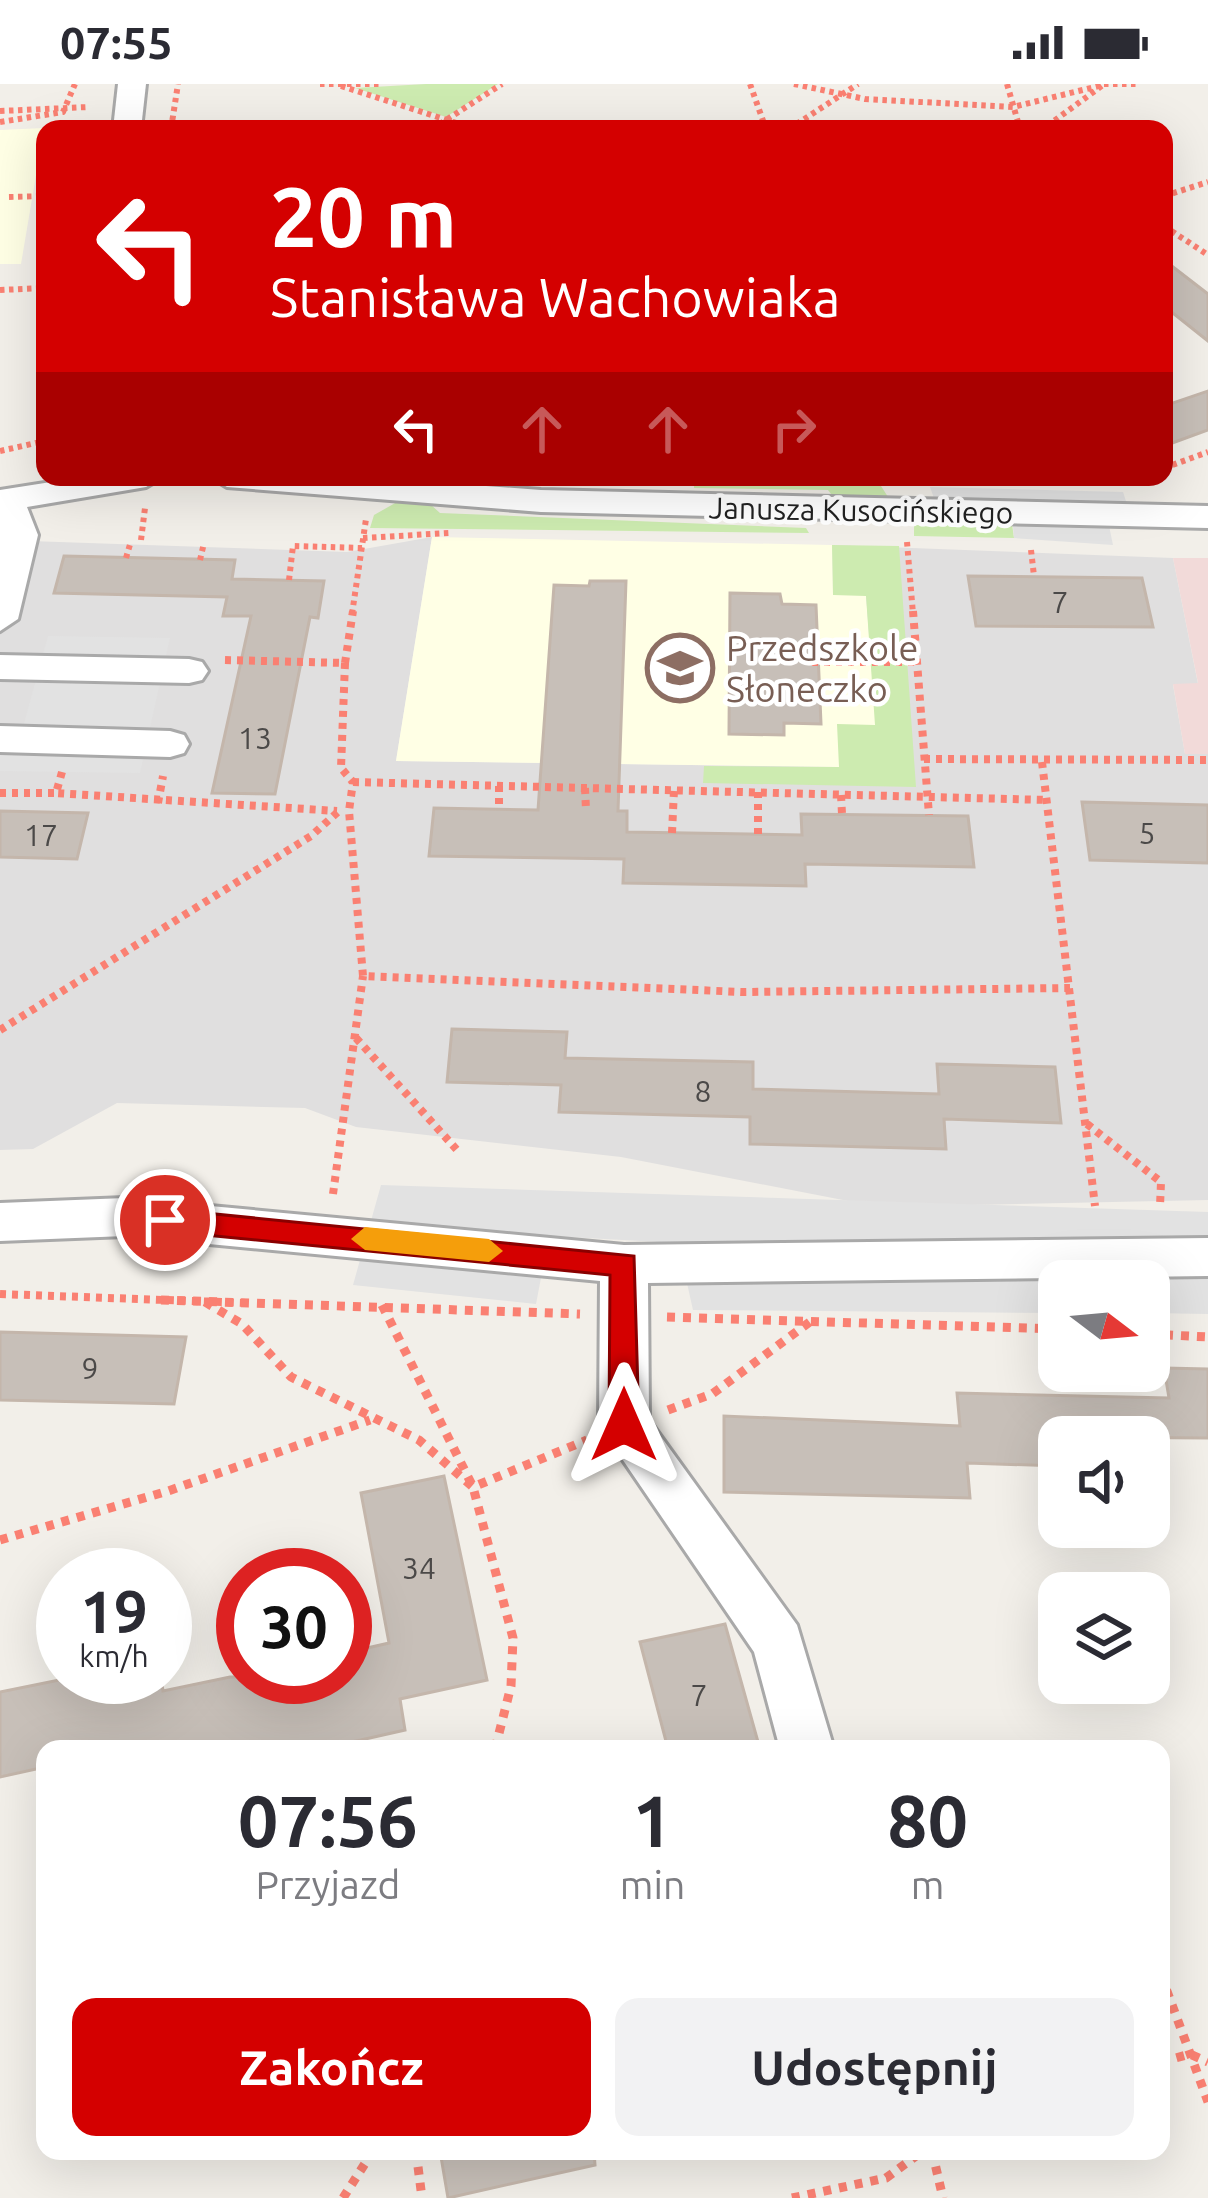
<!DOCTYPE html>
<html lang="pl">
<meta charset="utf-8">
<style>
:root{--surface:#fff;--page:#f2f2f3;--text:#2b2b33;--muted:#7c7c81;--accent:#d40000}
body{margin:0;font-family:Ubuntu,sans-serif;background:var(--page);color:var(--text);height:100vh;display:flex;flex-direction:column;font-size:45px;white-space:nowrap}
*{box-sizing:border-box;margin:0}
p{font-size:39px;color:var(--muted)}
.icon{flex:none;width:66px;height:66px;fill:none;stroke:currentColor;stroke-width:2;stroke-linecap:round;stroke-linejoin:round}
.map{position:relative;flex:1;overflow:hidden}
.drawer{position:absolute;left:36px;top:1656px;width:1134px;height:420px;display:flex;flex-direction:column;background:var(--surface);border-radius:24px;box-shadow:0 12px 48px #0002}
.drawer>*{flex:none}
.banner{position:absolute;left:36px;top:36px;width:1137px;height:366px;border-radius:24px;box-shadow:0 12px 48px #0002;background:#d40000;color:#fff;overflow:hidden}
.needle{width:78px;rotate:106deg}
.tools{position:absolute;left:1038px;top:1176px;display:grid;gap:24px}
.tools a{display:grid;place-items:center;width:132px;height:132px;border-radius:24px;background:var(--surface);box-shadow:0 12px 48px #0002;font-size:60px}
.speed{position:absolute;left:36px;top:1464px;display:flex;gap:24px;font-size:60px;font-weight:700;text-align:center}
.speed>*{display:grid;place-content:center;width:156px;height:156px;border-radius:50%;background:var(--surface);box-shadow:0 12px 48px #0002;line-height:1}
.speed small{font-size:30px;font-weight:400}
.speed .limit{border:18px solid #d22;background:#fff;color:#111}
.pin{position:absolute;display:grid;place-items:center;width:102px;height:102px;color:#fff;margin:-51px;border:6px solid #fff;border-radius:50%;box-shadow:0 3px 12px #0007}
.me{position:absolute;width:132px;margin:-66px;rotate:0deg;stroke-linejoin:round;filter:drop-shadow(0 0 9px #0008)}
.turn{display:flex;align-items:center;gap:42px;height:252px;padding:0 36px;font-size:54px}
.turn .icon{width:156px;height:156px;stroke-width:2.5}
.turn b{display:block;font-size:84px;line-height:102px}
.lanes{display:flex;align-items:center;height:114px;padding:0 36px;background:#0003;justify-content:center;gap:60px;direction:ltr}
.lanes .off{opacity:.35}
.eta{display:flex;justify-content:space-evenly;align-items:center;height:204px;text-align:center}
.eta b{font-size:72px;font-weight:700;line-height:84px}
.action{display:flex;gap:24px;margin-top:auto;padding:24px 36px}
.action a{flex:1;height:138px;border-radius:24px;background:var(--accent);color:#fff;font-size:48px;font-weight:700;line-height:138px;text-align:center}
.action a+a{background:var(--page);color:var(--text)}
.status{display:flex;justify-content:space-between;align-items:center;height:84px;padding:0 60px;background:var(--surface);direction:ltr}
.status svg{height:33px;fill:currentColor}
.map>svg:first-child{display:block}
</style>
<div class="status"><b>07:55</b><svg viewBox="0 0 49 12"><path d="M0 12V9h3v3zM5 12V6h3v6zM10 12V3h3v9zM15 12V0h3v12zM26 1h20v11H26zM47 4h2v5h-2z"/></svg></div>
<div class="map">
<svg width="1208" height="2114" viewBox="0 0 1208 2114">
<rect width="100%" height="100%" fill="#f2efe9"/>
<polygon fill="#e0dfdf" points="432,453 396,677 839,683 875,640 870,577 832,461 1173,474 1198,600 1173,601 1185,670 1208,670 1208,1116 879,1123 621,1073 356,1043 305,1024 117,1019 33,1065 0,1066 0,536 30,457 347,468"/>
<polygon fill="#f2dad9" points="1173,474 1208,474 1208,670 1185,670 1173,600 1198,599"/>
<g fill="#ffffe5">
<polygon points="44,44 21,180 0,180 0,46"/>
<polygon points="432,453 832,461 833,511 866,511 876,641 840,683 396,677"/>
</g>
<g fill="#cdebb0">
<polygon points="426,0 498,0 446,33 355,4"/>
<polygon points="694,397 881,402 890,416 834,414 828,406 694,404"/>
<polygon points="397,418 430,420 440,429 806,444 809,449 370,444 374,431"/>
<polygon points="914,438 1012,440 1014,454 914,452"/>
<polygon points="832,461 899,462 916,703 703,699 704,682 839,683 837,640 875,641 866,512 833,511"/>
</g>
<g fill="#e2e2e2">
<polygon points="930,403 1123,408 1128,423 1105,422 1113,461 1014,454 1011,418 935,417"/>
<polygon points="48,552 170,554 140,689 0,687 0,665 17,665"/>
<polygon points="381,1101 1208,1128 1208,1230 1149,1229 1149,1197 1059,1197 1059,1229 693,1226 678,1159 549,1152 536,1220 353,1201"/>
</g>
<g fill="#c7bfb8" stroke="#c4b6ab" stroke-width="3">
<polygon points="1164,176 1208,210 1208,257 1164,222"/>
<polygon points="1208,307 1208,346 1164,362 1164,322"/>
<polygon points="64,472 235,476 232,495 324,497 318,534 310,533 275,710 212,709 251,532 223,532 227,513 54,509"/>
<polygon points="968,492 1142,494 1153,543 976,542"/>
<polygon points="590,497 626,497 618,727 627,727 627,748 802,751 801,730 968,732 974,783 805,780 806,802 623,799 624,775 429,772 434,724 538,726 554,501 589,502"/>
<polygon points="730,509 780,510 782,520 816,521 821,640 784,639 784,651 729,650"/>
<polygon points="1082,718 1208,721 1208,779 1090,776"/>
<polygon points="0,727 88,729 77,775 0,773"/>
<polygon points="452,945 567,948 565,974 753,978 753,1005 939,1010 937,980 1055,983 1061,1039 944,1035 946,1065 750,1060 750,1033 559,1028 561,1001 447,998"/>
<polygon points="0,1248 186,1253 174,1320 0,1316"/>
<polygon points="1164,1284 1208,1285 1208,1354 1059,1353 1059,1382 967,1379 970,1414 724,1408 724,1332 960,1342 957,1309 1169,1314"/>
<polygon points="444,1392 487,1596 400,1615 405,1646 321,1665 45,1665 45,1683 0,1693 0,1608 74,1593 161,1593 163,1607 230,1593 345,1593 345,1569 389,1559 361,1409"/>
<polygon points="725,1540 760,1665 668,1665 640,1558"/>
<polygon points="440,2067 594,2067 595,2081 448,2114"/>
</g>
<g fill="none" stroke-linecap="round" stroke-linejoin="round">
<defs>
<g id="street">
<polygon points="118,0 146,0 141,45 113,45"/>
<polygon points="83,393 163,393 146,403 27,423 38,451 18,535 0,547 0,406"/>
<polygon points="210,393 363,393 541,406 1208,422 1208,444 541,428 227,403"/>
<polygon points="0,571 189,575 202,578 208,587 202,596 189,599 0,595"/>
<polygon points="0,642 170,647 184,651 189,660 184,669 170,673 0,668"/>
<polygon points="125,1114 624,1161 1208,1154 1208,1192 648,1199 649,1336 797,1541 834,1665 780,1665 754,1568 599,1341 600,1197 125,1152 0,1157 0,1119"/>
</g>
</defs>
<use href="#street" stroke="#a9a9a9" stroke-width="6"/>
<g stroke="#fa8072" stroke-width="6" stroke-dasharray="4.5 4.5" stroke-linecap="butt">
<polyline points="320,0 381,0"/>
<polyline points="750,0 766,45"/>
<polyline points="794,0 865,15 1013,23 1103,1 1043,45"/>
<polyline points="1007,0 1020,45"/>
<polyline points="1104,0 1136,0"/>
<polyline points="341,2 475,45"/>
<polyline points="0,27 89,23"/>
<polyline points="0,38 63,28 75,0"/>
<polyline points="171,45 178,0"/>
<polyline points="432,45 502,0"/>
<polyline points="789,45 858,0"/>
<polyline points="1164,112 1208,98"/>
<polyline points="9,113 45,112"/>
<polyline points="1164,142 1208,171"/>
<polyline points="0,206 45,204"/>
<polyline points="0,367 45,357"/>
<polyline points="1164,384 1208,368"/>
<polyline points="363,454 449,449"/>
<polyline points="141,456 145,424"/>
<polyline points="907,458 913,530"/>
<polyline points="1031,466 1034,492"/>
<polyline points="126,474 131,457"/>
<polyline points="200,476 204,459"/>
<polyline points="289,496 293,462 362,464"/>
<polyline points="352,530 366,435"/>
</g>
<g stroke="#fa8072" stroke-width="8" stroke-dasharray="6 6" stroke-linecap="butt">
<polyline points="913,527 929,731"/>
<polyline points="225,576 345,579 353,527"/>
<polyline points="812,578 919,578"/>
<polyline points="345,579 341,684 353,698 349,727 363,892 743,908 1070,904"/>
<polyline points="924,675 1208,676"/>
<polyline points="1042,678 1095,1122"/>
<polyline points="62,688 56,709 337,727"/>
<polyline points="353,698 1048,716"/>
<polyline points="499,702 499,725"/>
<polyline points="585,704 586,726"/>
<polyline points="758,708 758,750"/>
<polyline points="0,709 56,709"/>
<polyline points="841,711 842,730"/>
<polyline points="158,719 163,692"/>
<polyline points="672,749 674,706"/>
<polyline points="0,946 311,752 339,727"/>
<polyline points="356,954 457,1066"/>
<polyline points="1087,1040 1161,1098 1160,1122"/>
<polyline points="333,1110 363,892"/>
<polyline points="0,1210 248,1219"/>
</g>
<g stroke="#fa8072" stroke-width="9" stroke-dasharray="8 8" stroke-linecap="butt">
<polyline points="161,1216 580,1230"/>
<polyline points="205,1218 242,1240 291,1293 419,1356 473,1403 587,1356"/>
<polyline points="382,1221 473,1403 513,1554 511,1602 495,1665"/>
<polyline points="667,1233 1059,1245"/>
<polyline points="1149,1250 1208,1253"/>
<polyline points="668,1326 712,1310 811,1237"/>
<polyline points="0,1456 168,1407 370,1336"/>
<polyline points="1161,1891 1208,2018"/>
<polyline points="1161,1978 1190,1970 1208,1978"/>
<polyline points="416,2067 422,2114"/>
<polyline points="932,2067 943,2114"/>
<polyline points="343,2114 373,2067"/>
<polyline points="792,2114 886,2094 923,2067"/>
</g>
<use href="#street" fill="#fff" fill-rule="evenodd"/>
</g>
<polygon fill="#d40000" stroke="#8a0000" stroke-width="3" points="165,1125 634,1172 639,1341 624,1354 609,1341 610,1191 165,1147 151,1136"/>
<polygon fill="#f59e0b" points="365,1143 489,1155 503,1167 489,1178 365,1166 351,1155"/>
<defs>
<symbol id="school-ring" viewBox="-11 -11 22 22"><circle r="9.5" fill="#fff" stroke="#8d6e63" stroke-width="1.5"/><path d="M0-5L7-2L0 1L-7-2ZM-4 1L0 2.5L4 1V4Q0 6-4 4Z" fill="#8d6e63"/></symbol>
</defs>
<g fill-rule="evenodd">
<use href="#school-ring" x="642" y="546" width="76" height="76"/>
</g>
<g text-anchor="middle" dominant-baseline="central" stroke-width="9" stroke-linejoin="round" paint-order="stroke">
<g font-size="30" fill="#222" stroke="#fff">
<text transform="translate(861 426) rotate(1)">Janusza Kusocińskiego</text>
</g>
<g font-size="30" fill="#4b4948">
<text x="1060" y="518">7</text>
<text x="255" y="654">13</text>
<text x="1147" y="749">5</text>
<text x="41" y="751">17</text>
<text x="703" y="1007">8</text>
<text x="90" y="1284">9</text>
<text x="419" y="1484">34</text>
<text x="699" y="1611">7</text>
</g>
<g font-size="36" fill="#785e54" stroke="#fff" text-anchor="start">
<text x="726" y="563">Przedszkole<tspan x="726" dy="41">Słoneczko</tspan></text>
</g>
</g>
</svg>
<div class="tools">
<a><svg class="needle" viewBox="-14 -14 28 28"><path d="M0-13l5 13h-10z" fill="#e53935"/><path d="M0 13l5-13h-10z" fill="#7c7c81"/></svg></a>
<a><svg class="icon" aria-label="sound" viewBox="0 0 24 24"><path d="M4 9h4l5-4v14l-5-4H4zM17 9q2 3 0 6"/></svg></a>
<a><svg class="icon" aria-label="layers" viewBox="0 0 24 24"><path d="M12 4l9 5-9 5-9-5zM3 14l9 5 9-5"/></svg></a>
</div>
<div class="speed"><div>19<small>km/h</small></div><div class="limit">30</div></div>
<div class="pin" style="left:165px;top:1136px;background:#d93025"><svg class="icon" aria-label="arrive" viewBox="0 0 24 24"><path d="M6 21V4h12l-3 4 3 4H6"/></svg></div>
<svg class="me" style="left:624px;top:1341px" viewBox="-20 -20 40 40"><path d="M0-17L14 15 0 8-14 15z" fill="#d40000" stroke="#fff" stroke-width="4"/></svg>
<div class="banner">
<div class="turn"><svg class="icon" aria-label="left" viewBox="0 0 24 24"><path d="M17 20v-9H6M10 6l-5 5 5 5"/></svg><div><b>20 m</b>Stanisława Wachowiaka</div></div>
<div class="lanes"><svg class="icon" aria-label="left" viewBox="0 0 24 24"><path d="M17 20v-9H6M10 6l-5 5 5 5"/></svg><svg class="icon off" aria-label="ahead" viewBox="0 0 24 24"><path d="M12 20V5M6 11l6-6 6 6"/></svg><svg class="icon off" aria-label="ahead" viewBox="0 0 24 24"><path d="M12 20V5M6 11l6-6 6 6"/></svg><svg class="icon off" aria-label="right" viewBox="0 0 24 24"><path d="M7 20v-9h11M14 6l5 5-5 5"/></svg></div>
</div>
<section class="drawer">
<div class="eta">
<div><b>07:56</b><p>Przyjazd</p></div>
<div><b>1</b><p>min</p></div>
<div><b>80</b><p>m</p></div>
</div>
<div class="action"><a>Zakończ</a><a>Udostępnij</a></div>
</section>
</div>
